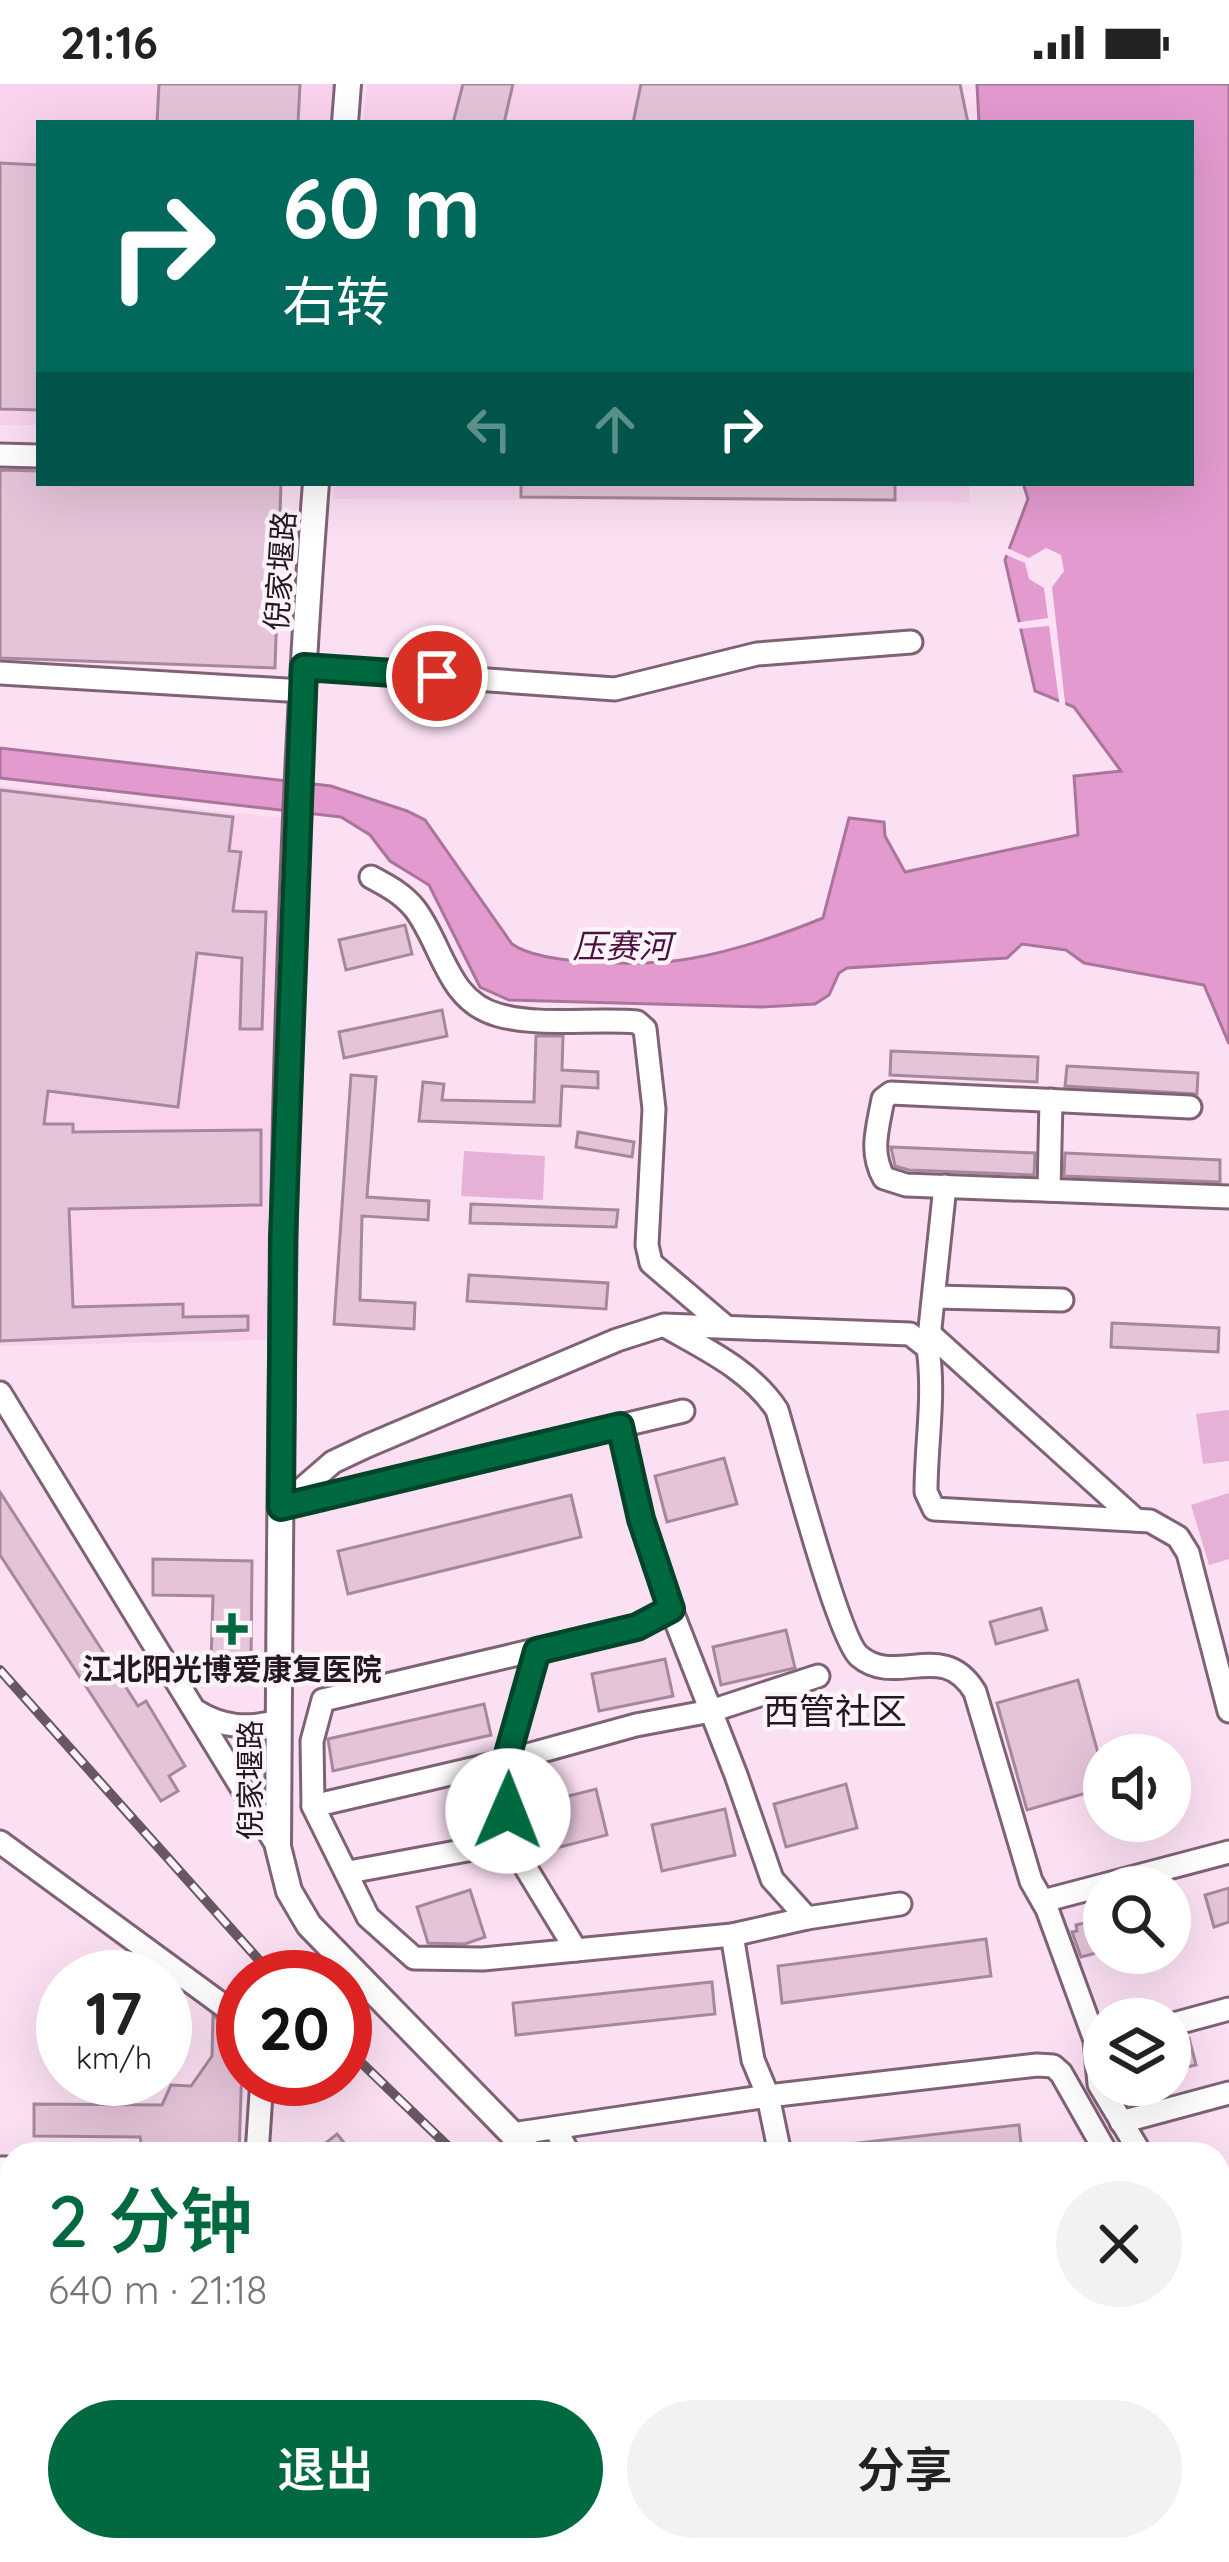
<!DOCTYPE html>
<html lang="zh">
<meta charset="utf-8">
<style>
:root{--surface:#fff;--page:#f2f2f2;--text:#222;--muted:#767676;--accent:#00693f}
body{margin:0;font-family:Quicksand,"Noto Sans SC",sans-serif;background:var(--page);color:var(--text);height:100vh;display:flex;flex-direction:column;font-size:45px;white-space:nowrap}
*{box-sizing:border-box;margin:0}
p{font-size:39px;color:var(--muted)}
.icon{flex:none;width:66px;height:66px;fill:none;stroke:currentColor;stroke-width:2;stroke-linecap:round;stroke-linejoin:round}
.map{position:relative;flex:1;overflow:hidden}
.panel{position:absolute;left:0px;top:2058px;width:1230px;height:420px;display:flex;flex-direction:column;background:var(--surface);border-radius:36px 36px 0 0;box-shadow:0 12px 48px #0002}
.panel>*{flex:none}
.top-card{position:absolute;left:36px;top:36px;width:1158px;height:366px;border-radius:0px;box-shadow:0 12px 48px #0002;background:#00695c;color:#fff;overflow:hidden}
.tools{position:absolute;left:1083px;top:1650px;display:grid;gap:24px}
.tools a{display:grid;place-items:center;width:108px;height:108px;border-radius:50%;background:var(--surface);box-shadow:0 12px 48px #0002;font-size:60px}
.speed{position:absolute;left:36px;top:1866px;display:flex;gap:24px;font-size:60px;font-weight:700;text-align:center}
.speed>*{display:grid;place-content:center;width:156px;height:156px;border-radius:50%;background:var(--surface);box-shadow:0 12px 48px #0002;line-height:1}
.speed small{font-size:30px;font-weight:400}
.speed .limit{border:18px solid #d22;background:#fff;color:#111}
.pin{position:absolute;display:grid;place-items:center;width:102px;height:102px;color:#fff;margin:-51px;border:6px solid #fff;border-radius:50%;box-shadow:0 3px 12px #0007}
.me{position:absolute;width:132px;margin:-66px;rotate:1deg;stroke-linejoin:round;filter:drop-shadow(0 0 9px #0008)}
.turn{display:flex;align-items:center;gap:42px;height:252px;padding:0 48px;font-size:54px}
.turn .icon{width:156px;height:156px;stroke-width:2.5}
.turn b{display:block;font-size:84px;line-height:102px}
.lanes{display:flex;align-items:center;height:114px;padding:0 48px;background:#0003;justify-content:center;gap:60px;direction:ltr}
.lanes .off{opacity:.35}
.round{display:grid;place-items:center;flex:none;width:126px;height:126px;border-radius:63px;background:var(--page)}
.head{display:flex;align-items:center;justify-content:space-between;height:204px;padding:0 48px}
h1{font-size:72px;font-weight:600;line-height:90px;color:var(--accent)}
.action{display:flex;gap:24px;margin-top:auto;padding:24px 48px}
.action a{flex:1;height:138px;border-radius:72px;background:var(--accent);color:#fff;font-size:48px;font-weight:600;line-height:138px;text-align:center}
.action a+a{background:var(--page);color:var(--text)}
.status{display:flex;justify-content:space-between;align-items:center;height:84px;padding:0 60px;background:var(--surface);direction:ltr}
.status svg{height:33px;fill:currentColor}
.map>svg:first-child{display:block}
</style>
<div class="status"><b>21:16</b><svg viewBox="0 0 49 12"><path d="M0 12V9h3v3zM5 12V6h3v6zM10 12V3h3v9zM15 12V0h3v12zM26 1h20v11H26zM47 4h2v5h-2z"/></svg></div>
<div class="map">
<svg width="1229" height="2478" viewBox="0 0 1229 2478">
<rect width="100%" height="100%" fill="#fbe0f3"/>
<g fill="#fad2ee">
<polygon points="0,0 336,0 333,39 39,39 39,341 0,341"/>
<polygon points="367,0 952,0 962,39 363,39"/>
<polygon points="335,399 970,399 969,418 333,415"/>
<polygon points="0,702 281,734 268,1132 271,1256 0,1262"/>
<polygon points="498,2466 839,2466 853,2478 494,2478"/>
</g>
<g fill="#e7b1d7">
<polygon points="464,1067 545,1072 543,1116 461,1112"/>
<polygon points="1229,1326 1229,1377 1203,1380 1196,1330"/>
<polygon points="1229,1409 1229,1475 1209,1481 1191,1421"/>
<polygon points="949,2466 1085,2466 1110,2478 964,2478"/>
</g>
<path fill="#e39bcf" stroke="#aa749b" stroke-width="3" d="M977,0H1229V960L1204,901L1084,879L1066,866L1022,860L1007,874L847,884L839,889L829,911L815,920L762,923L509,916L480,903L429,801L390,777L370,751L341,733L0,694V664L331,702L407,727L425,736L512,860C542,882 650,882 688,875C734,867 779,852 823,834L849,734L884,738L885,752L905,788L1078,751L1074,692L1121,687L1074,623L1035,607L1005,476L1028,415L1023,399H1191V39H979Z"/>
<polygon fill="#fbe0f3" points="1005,463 1029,474 1046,464 1061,471 1064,487 1052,503 1066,627 1060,624 1049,542 1015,545 1014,539 1048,534 1044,504 1029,495 1025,479 1002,469"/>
<g fill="#e5c4da" stroke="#a6889d" stroke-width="3">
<polygon points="159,0 300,0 298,39 157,39"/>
<polygon points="463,0 513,0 504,39 453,39"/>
<polygon points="641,0 960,0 968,39 633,39"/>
<polygon points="0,79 39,81 39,326 0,325"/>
<polygon points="0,386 39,387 39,399 281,399 275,584 0,574"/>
<polygon points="521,399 895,399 895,416 521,413"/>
<polygon points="0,706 233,733 229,767 241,768 233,827 266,828 262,945 240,945 242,874 197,869 178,1023 48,1007 44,1040 73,1040 73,1048 261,1046 261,1121 69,1125 73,1223 183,1220 183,1233 248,1232 248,1246 0,1257"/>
<polygon points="405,841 412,870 346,886 339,856"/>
<polygon points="442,926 447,952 344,974 339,948"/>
<polygon points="536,952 563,952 562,986 598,988 598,1004 562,1002 560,1042 419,1037 423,998 444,1000 442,1016 534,1018"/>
<polygon points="891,967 1038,973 1037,998 890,991"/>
<polygon points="1067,982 1198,989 1197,1010 1065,1002"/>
<polygon points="351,991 376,993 367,1113 429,1117 428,1136 362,1132 360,1216 415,1219 414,1245 334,1240"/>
<polygon points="578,1048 634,1058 632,1073 576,1063"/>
<polygon points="891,1063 1035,1069 1034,1091 909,1086 895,1082"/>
<polygon points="1065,1069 1220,1076 1220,1098 1064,1092"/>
<polygon points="471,1120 618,1126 616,1143 470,1139"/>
<polygon points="469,1191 608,1199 606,1225 467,1217"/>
<polygon points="1112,1239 1219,1244 1218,1268 1111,1263"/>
<polygon points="724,1374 737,1420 667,1438 655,1392"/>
<polygon points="0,1408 138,1622 146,1617 185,1682 169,1692 178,1707 161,1717 0,1471"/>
<polygon points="571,1411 581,1453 348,1510 338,1467"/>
<polygon points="153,1475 252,1477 251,1579 211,1578 213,1512 153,1511"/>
<polygon points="1041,1524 1047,1546 996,1560 990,1538"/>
<polygon points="786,1546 795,1584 721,1601 713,1563"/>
<polygon points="665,1575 673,1612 599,1627 592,1590"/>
<polygon points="1078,1596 1104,1691 1104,1704 1027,1726 997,1619"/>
<polygon points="484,1620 491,1651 333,1687 328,1655"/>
<polygon points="846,1700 857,1744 786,1763 774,1720"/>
<polygon points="596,1705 607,1751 537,1769 525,1723"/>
<polygon points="725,1725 735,1771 662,1787 652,1741"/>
<polygon points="1229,1804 1229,1838 1214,1843 1205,1811"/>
<polygon points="470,1806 485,1853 465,1860 428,1859 417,1823"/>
<polygon points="1097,1836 1098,1840 1104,1839 1104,1867 1081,1873 1072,1848 1077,1847 1076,1841"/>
<polygon points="986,1855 991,1892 782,1919 778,1882"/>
<polygon points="712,1898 715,1930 516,1951 513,1919"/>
<polygon points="213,1932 243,1951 239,2070 143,2070 140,2053 34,2052 34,2020 162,2021 171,2001 191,2002 212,1972"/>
<polygon points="1189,1954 1196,1981 1170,1987 1170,1959"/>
<polygon points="1019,2041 1022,2070 848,2070 848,2060"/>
<polygon points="337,2050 353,2070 312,2070"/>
</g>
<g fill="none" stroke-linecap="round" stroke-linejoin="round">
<defs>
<g id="minor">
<polyline points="0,371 39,372"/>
<polyline points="304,583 615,605 757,570 911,558"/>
<polyline points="0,589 303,607"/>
<path d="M371,793C388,802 403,810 415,825C443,862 447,917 498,931C541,943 592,934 637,938L645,945L654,1025L647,1161L651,1179L725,1242"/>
<path d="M1190,1023L891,1009L883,1015C878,1043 869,1068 884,1094L906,1101L1229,1113"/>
<polyline points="1049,1106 1051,1016"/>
<polyline points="935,1213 1062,1216"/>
<path d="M665,1242C705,1265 751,1286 777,1326C789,1365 838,1554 859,1572C896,1604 943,1554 975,1608L1031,1797L1047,1825L1095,1956L1099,2000L1141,2070"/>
<polyline points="930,1250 1136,1436"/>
<polyline points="928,1263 945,1102"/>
<polyline points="0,1309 278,1763"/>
<polyline points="620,1342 641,1435 671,1525 736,1691 772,1795 807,1834"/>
<polyline points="287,1421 683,1327"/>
<path d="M281,1423L333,1378L367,1362L617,1256L664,1241L910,1250L928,1264C935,1313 926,1360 926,1408L934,1425L1150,1437L1178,1453L1188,1469L1229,1627"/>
<polyline points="537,1567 506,1677 510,1758 576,1866 732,1851 807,1834 900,1820"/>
<path d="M196,1627C223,1644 248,1645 279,1637"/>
<polyline points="313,1722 506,1677 636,1641 711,1627 818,1592"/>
<polyline points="0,1758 243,1936"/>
<polyline points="349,1788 510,1758"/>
<polyline points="1043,1817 1229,1768"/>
<polyline points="732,1851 753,1976 768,2012 780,2070"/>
<polyline points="576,1866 483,1875 414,1874 368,1833 313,1722 312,1657 323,1616 637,1542 671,1525"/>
<polyline points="1170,1941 1229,1925"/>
<polyline points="1121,2038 1229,2009"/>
<polyline points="555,2044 569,2070"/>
<polyline points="512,2050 768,2012 1037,1981 1053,1982 1061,1989 1107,2070"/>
<polyline points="257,2070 262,1995"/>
<polyline points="0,2084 12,2084"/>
<polyline points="1218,2145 1229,2142"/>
<polyline points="1218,2238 1222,2254 1229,2261"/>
<polyline points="0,2419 12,2421"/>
<polyline points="236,2478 237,2466"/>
</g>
<g id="major">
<polyline points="345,39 348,0"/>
<path d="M316,399C281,852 281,1308 278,1763L289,1807L309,1841L532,2070"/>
<polyline points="1152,2466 1179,2478"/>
</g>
</defs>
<use href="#minor" stroke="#7f6276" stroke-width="27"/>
<use href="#major" stroke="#7f6276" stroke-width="30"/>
<use href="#minor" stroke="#fff" stroke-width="21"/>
<use href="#major" stroke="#fff" stroke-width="24"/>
<defs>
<g id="rail">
<polyline points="0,1586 274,1893"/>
<polyline points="345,1963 456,2070"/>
<polyline points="899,2466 913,2478"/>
</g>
</defs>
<use href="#rail" stroke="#685763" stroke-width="10"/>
<use href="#rail" stroke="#fbf4f9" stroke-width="6" stroke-dasharray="18" stroke-linecap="butt"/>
</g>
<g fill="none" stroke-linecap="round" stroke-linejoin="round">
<defs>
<polyline id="route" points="437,592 304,583 283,1154 281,1423 620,1342 641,1435 671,1525 637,1543 537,1567 506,1677 508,1727"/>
</defs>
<use href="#route" stroke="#004429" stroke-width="30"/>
<use href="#route" stroke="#00693f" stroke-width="21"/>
</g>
<path fill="#00693f" stroke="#fbf4f9" stroke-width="4.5" d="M226 1527h12v12h12v12h-12v12h-12v-12h-12v-12h12z"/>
<g text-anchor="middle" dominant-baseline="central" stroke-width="9" stroke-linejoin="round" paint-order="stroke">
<g font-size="30" fill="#251921" stroke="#fbf4f9">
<text transform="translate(280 487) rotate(-86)">倪家堰路</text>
<text transform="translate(250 1696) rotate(-90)">倪家堰路</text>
</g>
<g font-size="30" font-weight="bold" fill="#251921" stroke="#fbf4f9">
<text x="232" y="1585">江北阳光博爱康复医院</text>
</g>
<g font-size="33" font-style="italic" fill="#4e0f41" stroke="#fbf4f9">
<text x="622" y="861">压赛河</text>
</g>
<g font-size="36" fill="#251921" stroke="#fbf4f9">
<text x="835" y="1626">西管社区</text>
</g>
</g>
</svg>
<div class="tools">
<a><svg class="icon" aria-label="sound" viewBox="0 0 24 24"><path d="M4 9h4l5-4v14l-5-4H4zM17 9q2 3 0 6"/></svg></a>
<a><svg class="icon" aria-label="search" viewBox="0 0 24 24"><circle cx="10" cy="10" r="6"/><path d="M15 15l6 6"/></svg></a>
<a><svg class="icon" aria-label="layers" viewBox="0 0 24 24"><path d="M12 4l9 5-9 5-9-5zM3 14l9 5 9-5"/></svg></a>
</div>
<div class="speed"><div>17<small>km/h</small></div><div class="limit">20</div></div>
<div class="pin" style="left:437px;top:592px;background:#d93025"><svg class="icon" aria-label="arrive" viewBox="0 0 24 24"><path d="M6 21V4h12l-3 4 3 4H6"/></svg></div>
<svg class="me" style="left:508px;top:1727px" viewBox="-20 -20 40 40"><circle r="19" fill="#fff"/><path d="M0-13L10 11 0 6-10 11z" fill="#00693f"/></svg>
<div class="top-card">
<div class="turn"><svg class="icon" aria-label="right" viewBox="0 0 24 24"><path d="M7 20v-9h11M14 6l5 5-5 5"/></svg><div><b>60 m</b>右转</div></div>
<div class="lanes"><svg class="icon off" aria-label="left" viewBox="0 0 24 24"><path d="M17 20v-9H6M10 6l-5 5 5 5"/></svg><svg class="icon off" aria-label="ahead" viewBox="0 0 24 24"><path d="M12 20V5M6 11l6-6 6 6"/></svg><svg class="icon" aria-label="right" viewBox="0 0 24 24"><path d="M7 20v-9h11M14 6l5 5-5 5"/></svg></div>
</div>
<section class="panel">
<div class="head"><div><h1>2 分钟</h1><p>640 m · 21:18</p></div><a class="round"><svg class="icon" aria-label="close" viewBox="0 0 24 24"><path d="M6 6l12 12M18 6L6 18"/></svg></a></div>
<div class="action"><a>退出</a><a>分享</a></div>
</section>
</div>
